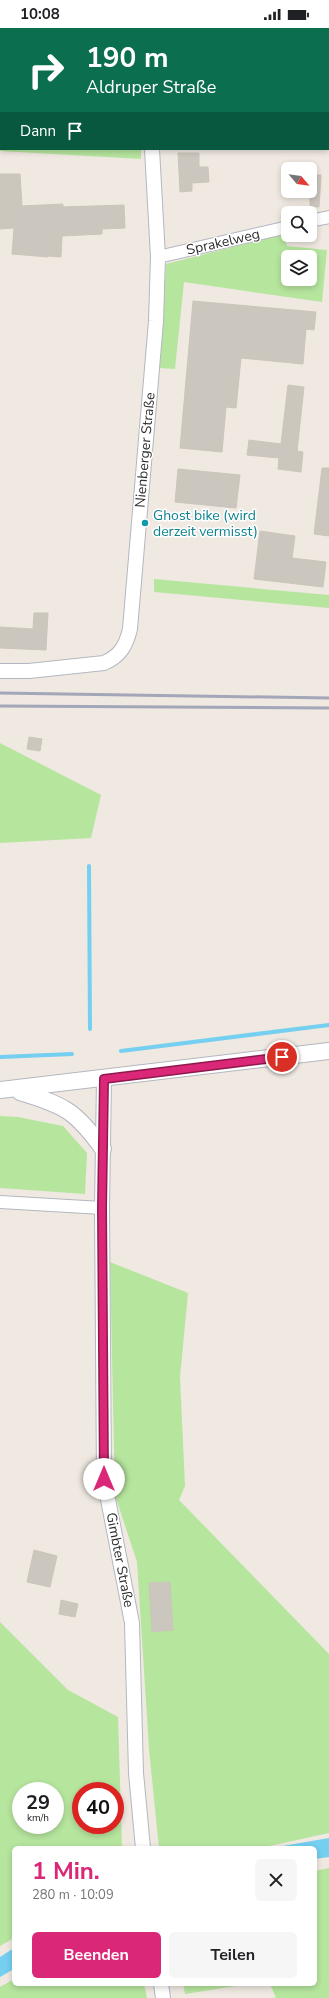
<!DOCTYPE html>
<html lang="de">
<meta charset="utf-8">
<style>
:root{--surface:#fff;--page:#f6f6f6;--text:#202124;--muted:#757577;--accent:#db2777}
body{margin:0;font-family:"Nunito Sans",sans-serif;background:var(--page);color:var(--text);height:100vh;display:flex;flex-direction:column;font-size:15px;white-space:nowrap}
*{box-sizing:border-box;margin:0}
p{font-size:13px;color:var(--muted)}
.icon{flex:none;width:22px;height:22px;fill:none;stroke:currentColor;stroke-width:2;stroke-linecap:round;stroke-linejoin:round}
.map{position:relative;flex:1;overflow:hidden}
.drawer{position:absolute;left:12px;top:1818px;width:305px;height:140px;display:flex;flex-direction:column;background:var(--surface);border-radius:6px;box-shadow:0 2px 6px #0003}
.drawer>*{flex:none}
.hud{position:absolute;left:0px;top:0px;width:329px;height:122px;box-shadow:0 2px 6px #0003;background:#0b6e4f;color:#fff;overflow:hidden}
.needle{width:26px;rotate:119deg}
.controls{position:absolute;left:281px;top:134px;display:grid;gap:8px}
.controls a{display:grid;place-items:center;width:36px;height:36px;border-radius:6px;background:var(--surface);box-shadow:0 2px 6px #0003;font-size:20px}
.speed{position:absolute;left:12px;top:1754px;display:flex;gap:8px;font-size:20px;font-weight:700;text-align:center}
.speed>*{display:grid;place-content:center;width:52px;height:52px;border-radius:50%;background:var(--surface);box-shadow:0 2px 6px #0003;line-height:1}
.speed small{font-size:10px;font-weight:400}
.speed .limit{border:6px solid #d22;background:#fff;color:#111}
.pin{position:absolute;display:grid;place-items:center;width:34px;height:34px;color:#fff;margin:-17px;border:2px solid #fff;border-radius:50%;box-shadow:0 1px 4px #0007}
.me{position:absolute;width:44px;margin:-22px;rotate:0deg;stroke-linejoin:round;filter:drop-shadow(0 0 3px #0008)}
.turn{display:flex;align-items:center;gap:14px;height:84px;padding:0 20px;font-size:18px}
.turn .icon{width:52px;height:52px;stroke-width:2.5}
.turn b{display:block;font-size:28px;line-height:34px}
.then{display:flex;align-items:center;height:38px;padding:0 20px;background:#0003;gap:8px;font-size:15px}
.round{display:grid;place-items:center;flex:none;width:42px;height:42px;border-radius:6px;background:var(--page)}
.head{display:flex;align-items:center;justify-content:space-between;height:68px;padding:0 20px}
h1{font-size:24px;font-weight:700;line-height:30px;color:var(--accent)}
.primary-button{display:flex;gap:8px;margin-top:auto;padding:8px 20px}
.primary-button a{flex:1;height:46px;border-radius:6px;background:var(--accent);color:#fff;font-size:16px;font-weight:700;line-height:46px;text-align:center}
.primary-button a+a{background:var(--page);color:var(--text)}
.status{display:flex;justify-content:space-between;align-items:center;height:28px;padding:0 20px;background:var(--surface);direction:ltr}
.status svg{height:11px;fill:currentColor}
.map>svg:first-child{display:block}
</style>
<div class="status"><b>10:08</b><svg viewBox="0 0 49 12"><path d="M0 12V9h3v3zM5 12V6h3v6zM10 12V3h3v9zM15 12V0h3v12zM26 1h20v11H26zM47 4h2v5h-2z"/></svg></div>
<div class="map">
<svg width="329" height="1970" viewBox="0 0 329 1970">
<rect width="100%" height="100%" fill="#efe9e1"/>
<g fill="#b6e59e" fill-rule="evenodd">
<polygon points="0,0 131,0 1,1 1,121 141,121 141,131 0,123"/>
<path d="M284,206L287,218L327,222L322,274L184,254L175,341L160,340L166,236ZM288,229H310V251H288Z"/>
<polygon points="154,551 329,567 329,580 154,564"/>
<polygon points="0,715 101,767 91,810 0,815"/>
<polygon points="0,1088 18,1089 63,1098 87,1125 85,1166 0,1160"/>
<polygon points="110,1234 188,1265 180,1349 185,1458 179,1472 329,1626 329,1805 260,1820 159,1820 149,1721 137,1534 115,1467"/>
<path d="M0,1594L68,1662L118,1689L122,1820H14V1910L0,1918ZM21,1763H55V1797H21ZM81,1763H115V1797H81Z"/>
<polygon points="329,1840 329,1970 276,1970 270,1956 315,1956 315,1843"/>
<polygon points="14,1951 14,1956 144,1956 147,1970 0,1970 0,1959"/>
<polygon points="183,1956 248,1956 185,1966"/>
</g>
<g fill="#75cff0">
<polygon points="329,1810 329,1829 315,1831 315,1820 271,1820"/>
<polygon points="14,1920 14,1941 0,1949 0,1929"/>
</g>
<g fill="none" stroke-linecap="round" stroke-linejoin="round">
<g stroke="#75cff0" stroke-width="4">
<polyline points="157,0 157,1"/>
<polyline points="89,838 90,1001"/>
<polyline points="121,1023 329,997"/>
<polyline points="0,1029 72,1026"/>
</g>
</g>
<g fill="#cbc7bf" stroke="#cbc5ba">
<polygon points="178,125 199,125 199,139 208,139 209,154 192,155 192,163 180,164"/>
<polygon points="0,146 20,146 22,178 63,176 63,179 124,177 125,200 102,201 102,206 62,208 61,229 48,228 48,229 12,226 14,200 0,201"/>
<polygon points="310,147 321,147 319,179 310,178"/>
<polygon points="193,273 316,284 314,302 306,301 303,336 241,330 236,380 226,379 222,424 180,420"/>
<polygon points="288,357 304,359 297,423 303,424 301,444 278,441 279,430 247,427 249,412 281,416"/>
<polygon points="322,440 329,440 329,508 314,506"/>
<polygon points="178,441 240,447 236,480 175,474"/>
<polygon points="260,503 295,508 292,530 326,534 323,559 254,551"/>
<polygon points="34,585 48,585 46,622 0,620 0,599 33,601"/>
<polygon points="29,709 42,711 40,723 27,721"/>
<polygon points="34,1522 57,1528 50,1559 27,1554"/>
<polygon points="170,1554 173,1602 152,1604 149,1555"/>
<polygon points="61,1572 78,1576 75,1589 59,1586"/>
</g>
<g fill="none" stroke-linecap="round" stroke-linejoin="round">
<defs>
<g id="minor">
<polyline points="310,193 329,189"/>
<polyline points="158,229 288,199"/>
<polyline points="0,1174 102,1180"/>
</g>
<g id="tertiary">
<polyline points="146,0 146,1"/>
<path d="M0,643H29L104,635C120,628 126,618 130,601L156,293L158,229L152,121"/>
<polyline points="104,1051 102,1180 104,1451 132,1595 136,1745 143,1820"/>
<polyline points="161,1956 163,1970"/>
</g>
<g id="secondary">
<polyline points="0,1062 329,1023"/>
<path d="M20,1064C64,1077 76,1083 103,1121"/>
</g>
</defs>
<use href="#minor" stroke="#b4b7c1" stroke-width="14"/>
<use href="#tertiary" stroke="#b4b7c1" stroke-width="16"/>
<use href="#secondary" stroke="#b4b7c1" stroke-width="18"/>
<use href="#minor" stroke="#fff" stroke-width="12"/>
<use href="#tertiary" stroke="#fff" stroke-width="14"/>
<use href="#secondary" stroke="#fff" stroke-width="16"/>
<g stroke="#a3a6b8" stroke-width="3">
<polyline points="0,665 329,670"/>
<polyline points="0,678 329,680"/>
</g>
</g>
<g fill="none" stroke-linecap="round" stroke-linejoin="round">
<defs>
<polyline id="route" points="104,1451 102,1180 104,1051 282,1029"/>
</defs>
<use href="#route" stroke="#8e194d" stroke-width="10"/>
<use href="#route" stroke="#db2777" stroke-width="7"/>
</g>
<circle fill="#0f9aa8" stroke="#fff" stroke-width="1.5" cx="145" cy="495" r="4"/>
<g text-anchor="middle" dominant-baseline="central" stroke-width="3" stroke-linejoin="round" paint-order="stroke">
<g font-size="14" fill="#2e2e2e" stroke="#fff">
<text transform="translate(223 214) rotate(-13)">Sprakelweg</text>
<text transform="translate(145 422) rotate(-85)">Nienberger Straße</text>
<text transform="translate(120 1532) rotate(79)">Gimbter Straße</text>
</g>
<g font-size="14" fill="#0d838f" stroke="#fff" text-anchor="start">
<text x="153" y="487">Ghost bike (wird<tspan x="153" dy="16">derzeit vermisst)</tspan></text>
</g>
</g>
</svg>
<div class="controls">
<a><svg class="needle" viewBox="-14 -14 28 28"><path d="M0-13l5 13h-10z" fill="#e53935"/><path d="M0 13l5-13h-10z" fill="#757577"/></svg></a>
<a><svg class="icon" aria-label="search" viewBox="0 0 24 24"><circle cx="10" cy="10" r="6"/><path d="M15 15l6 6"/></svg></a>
<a><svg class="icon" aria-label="layers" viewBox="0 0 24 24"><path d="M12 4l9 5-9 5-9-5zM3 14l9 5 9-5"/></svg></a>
</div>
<div class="speed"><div>29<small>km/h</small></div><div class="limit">40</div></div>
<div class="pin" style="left:282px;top:1029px;background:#d93025"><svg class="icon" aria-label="arrive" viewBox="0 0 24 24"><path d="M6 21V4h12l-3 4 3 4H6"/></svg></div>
<svg class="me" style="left:104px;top:1451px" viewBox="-20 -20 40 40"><circle r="19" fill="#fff"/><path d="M0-13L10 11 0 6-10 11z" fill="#db2777"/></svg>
<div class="hud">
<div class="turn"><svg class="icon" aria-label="right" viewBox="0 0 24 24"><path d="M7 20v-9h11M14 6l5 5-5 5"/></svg><div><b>190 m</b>Aldruper Straße</div></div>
<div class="then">Dann<svg class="icon" aria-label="arrive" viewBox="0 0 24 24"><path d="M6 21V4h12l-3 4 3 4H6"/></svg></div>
</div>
<section class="drawer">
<div class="head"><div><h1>1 Min.</h1><p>280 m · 10:09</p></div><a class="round"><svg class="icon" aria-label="close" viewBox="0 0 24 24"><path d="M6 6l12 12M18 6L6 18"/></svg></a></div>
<div class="primary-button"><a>Beenden</a><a>Teilen</a></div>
</section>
</div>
